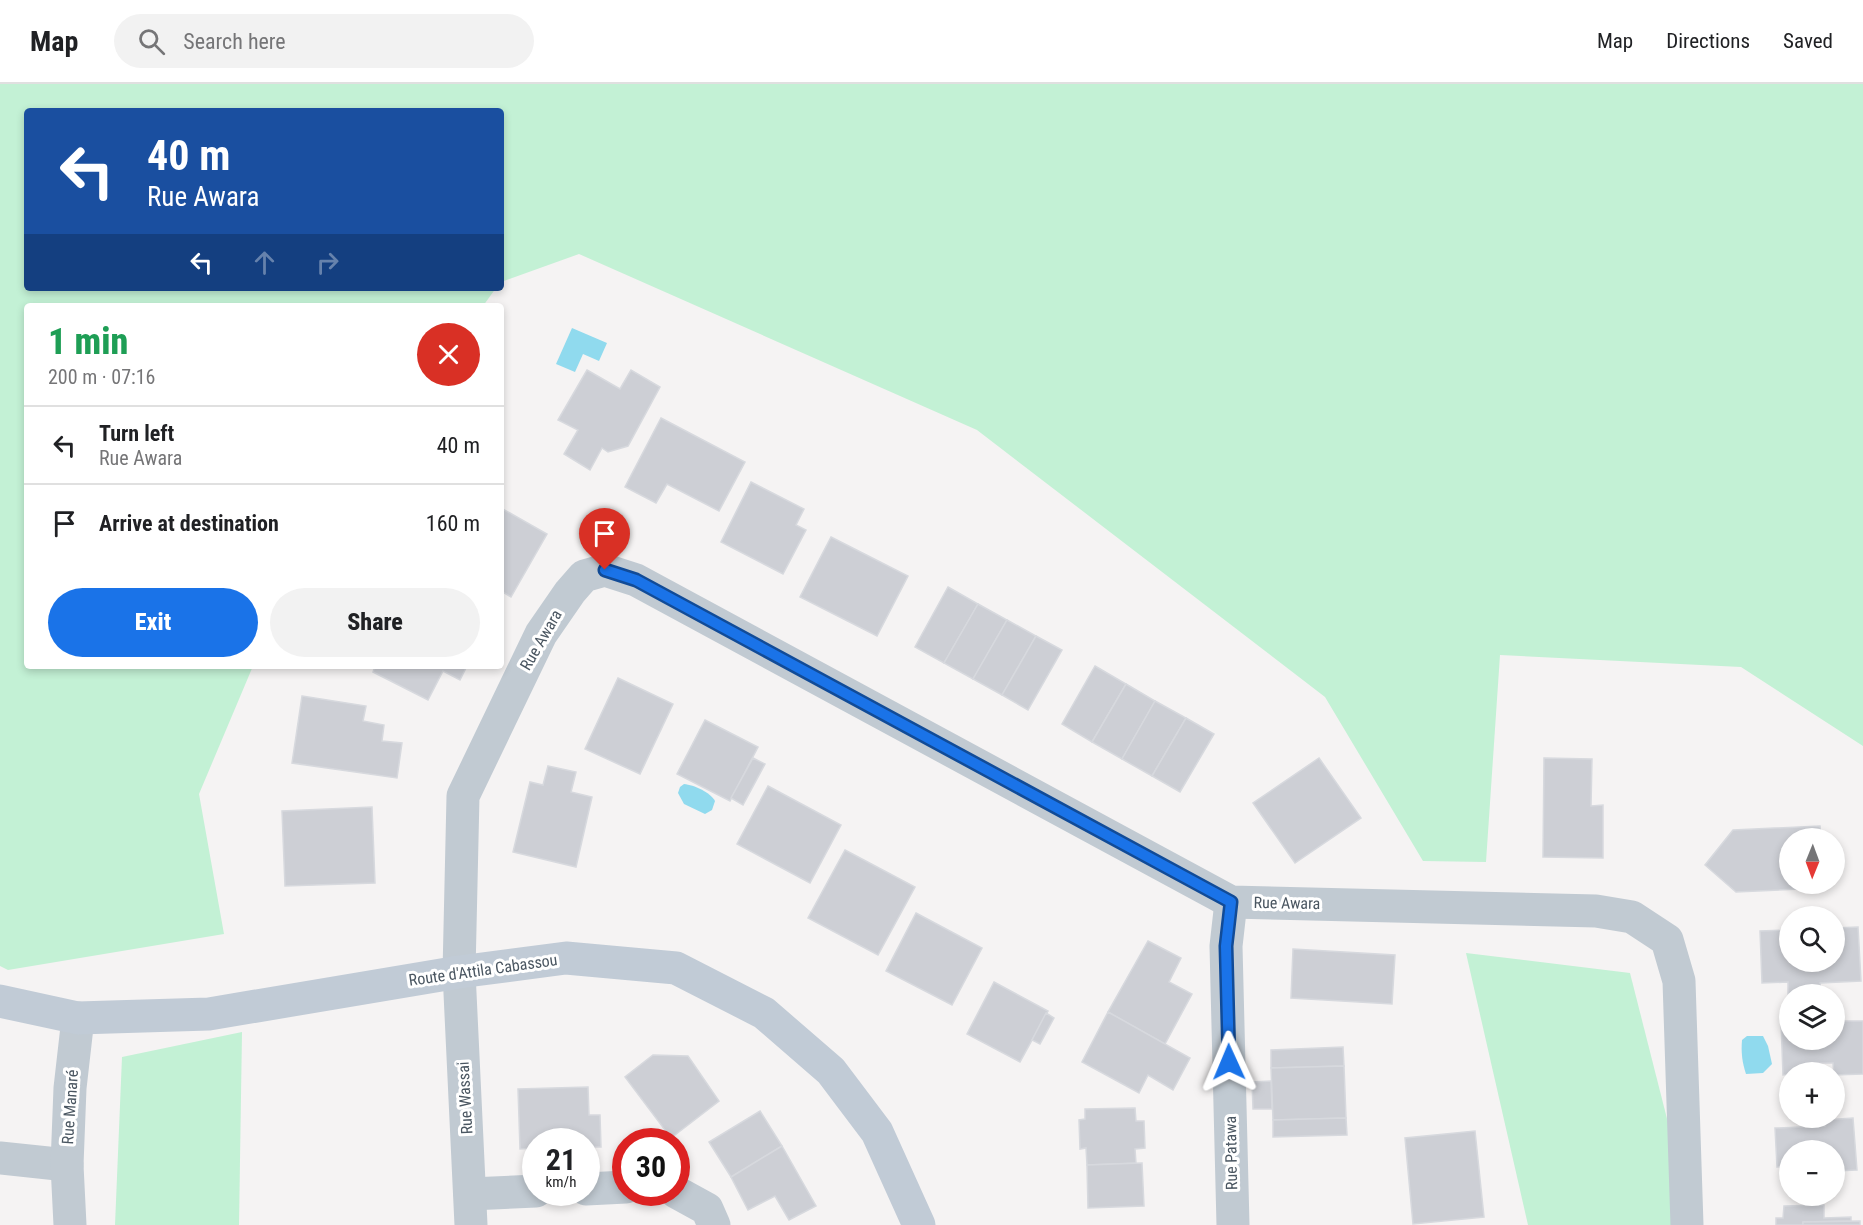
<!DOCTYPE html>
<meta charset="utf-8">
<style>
:root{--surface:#fff;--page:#f2f2f2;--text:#202124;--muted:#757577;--line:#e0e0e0;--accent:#1a73e8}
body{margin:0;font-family:"Roboto Condensed",sans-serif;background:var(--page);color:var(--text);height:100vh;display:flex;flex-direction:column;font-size:22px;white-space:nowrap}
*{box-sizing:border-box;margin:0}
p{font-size:20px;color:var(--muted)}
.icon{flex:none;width:33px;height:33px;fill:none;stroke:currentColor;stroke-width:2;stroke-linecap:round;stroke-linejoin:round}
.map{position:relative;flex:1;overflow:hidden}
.details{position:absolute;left:24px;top:219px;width:480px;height:366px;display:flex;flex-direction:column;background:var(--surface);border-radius:6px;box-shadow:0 3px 9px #0003}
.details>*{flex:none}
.banner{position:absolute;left:24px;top:24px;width:480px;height:183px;border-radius:6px;box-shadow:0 3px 9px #0003;background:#1a4fa0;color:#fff;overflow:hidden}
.needle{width:39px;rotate:181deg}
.controls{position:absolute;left:1779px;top:744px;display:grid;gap:12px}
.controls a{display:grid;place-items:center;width:66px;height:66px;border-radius:50%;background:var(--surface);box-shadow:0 3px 9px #0003;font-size:30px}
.speed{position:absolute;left:522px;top:1044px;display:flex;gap:12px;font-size:30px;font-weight:700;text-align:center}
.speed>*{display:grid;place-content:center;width:78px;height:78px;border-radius:50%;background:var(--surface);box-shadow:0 3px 9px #0003;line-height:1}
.speed small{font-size:15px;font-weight:400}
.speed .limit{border:9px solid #d22;background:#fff;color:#111}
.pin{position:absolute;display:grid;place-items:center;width:51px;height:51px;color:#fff;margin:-62px -26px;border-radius:50% 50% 50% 0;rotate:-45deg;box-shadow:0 0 6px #0007}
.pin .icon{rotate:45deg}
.me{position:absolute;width:66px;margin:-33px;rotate:359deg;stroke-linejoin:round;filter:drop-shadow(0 0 4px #0008)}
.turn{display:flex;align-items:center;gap:21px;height:126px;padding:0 24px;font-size:27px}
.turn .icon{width:78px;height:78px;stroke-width:2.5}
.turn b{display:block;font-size:42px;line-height:51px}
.lanes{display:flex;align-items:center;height:57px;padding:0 24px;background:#0003;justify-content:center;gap:30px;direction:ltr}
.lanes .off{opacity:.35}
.round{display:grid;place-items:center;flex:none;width:63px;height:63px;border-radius:32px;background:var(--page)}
.overview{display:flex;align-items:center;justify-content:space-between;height:102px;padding:0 24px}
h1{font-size:36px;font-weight:800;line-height:45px;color:#1e9e55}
.button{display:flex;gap:12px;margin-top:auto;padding:12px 24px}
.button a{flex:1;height:69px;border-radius:36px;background:var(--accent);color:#fff;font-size:24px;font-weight:800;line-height:69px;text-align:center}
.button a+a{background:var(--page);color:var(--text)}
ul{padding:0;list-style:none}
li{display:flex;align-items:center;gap:18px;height:78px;padding:0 24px;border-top:2px solid var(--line)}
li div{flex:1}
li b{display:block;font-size:22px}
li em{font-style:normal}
header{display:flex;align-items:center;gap:36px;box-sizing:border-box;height:84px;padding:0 30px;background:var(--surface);border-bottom:2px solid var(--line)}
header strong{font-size:28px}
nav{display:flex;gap:33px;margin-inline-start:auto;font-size:21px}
.search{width:420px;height:54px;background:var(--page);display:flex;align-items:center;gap:15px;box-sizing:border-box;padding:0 21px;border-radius:33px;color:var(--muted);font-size:22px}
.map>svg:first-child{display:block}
</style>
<header>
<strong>Map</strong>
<div class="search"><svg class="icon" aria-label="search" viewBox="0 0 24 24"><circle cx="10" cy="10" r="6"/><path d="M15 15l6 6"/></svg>Search here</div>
<nav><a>Map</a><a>Directions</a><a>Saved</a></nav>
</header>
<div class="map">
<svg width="1863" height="1141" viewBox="0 0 1863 1141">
<rect width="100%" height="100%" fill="#f5f3f3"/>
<g fill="#c3f1d5">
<polygon points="0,0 1863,0 1863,662 1741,583 1500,571 1486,778 1423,777 1325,613 977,346 579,170 501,198 501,27 27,27 27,204 496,204 483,222 27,222 27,582 253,582 199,710 224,850 8,886 0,882"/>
<polygon points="1466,869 1630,889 1694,1141 1528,1141"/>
<polygon points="242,948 239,1141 115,1141 122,973"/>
</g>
<g fill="#90daee">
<polygon points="572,244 607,259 599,277 583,270 575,288 556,280"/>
<path d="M684,700C694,701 710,708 715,717L712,726L705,730L684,720L678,709L680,703Z"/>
<path d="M1747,952H1763L1768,962L1772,980L1763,989L1746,990C1742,978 1741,968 1742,956Z"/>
</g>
<g fill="#cdcfd5" stroke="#d7d9de" stroke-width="1.5">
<polygon points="587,286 620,305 631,286 660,303 628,362 608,368 602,364 590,386 564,370 578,346 558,336"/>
<polygon points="661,334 745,378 719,427 667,400 656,419 625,403"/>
<polygon points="751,398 804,425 796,441 806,446 783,490 721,458"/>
<polygon points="501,424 547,450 511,513 501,507"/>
<polygon points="831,453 908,492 877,552 800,513"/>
<polygon points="948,503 978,520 944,579 915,563"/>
<polygon points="978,520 1007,536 973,595 944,579"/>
<polygon points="1007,536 1036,552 1002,611 973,595"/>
<polygon points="1036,552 1062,566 1028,626 1002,611"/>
<polygon points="375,582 467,582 460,596 443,587 428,616 373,588"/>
<polygon points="1095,582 1126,600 1092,658 1062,640"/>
<polygon points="618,594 673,620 640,690 585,665"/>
<polygon points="1126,600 1155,617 1122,675 1092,658"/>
<polygon points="302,612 366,622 363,637 384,641 382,657 402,659 397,694 292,679"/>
<polygon points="1155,617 1186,634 1152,692 1122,675"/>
<polygon points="1186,634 1214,650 1180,708 1152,692"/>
<polygon points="705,636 758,663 730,717 677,690"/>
<polygon points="753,674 765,680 743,721 731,714"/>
<polygon points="1319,674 1361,734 1295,779 1253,719"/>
<polygon points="1544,674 1592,675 1591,722 1603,721 1603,774 1543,773"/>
<polygon points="548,682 576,688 571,708 592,713 576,783 513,768 530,698 543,701"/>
<polygon points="768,702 841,741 810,799 737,760"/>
<polygon points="372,723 375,799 285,802 282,727"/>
<polygon points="1820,742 1821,754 1790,754 1790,800 1823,800 1823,804 1736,808 1705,781 1733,746"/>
<polygon points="845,766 915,803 878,871 808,834"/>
<polygon points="916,829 982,864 952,921 886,887"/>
<polygon points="1858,843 1861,897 1820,899 1821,909 1788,910 1788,898 1762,899 1760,847 1790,846 1790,878 1834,878 1834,844"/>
<polygon points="1148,857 1181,874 1169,898 1192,910 1165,960 1108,928"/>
<polygon points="1293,865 1395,871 1392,920 1291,914"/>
<polygon points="994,898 1048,927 1020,978 967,950"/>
<polygon points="1834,923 1836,937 1863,937 1863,990 1834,991 1833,979 1816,979 1816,988 1790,988 1790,990 1783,991 1781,938 1790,938 1790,956 1834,956"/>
<polygon points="1108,928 1190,974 1173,1006 1148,991 1139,1009 1082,978"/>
<polygon points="1046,929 1054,934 1040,960 1032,956"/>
<polygon points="1343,963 1344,982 1271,984 1271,966"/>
<polygon points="653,971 688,972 719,1017 671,1054 625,993"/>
<polygon points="1344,982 1346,1034 1273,1036 1271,984"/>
<polygon points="1271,997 1272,1025 1253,1025 1252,998"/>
<polygon points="588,1003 589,1031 600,1031 601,1063 586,1063 586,1058 536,1058 536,1064 520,1065 518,1005"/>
<polygon points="1135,1024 1136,1037 1144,1037 1145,1064 1135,1065 1136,1079 1087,1081 1086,1064 1080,1065 1079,1036 1085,1035 1085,1025"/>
<polygon points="760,1027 782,1062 731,1093 709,1058"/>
<polygon points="1346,1034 1347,1051 1273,1053 1273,1036"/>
<polygon points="1853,1034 1857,1086 1834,1087 1834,1066 1790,1066 1790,1082 1777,1083 1775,1044 1825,1042 1824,1036"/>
<polygon points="1475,1047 1484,1133 1413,1140 1405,1054"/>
<polygon points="782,1062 816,1122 789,1136 775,1112 748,1126 731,1093"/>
<polygon points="1142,1079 1144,1122 1088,1124 1087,1081"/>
<polygon points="1824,1121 1824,1134 1851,1133 1851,1137 1803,1138 1803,1141 1776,1141 1776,1134 1783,1134 1784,1122"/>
<polygon points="1860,1137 1860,1141 1803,1141 1803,1138"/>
</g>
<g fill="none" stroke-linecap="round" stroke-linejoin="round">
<g stroke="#c1cad2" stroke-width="33">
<polyline points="1231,818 1226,862 1233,1141"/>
<polyline points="0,1074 67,1081"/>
<polyline points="586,1105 626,1103"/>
<polyline points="676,1108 707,1125 714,1141"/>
<polyline points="470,1110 536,1107"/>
<polyline points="70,1141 67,1081 70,1004 78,934"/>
<polyline points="471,1141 459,888 463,712 541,550 570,508 584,492 605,486 636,496 1231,818 1596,827 1632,833 1667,856 1679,897 1687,1141"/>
</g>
<polyline stroke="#c1cbd6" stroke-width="33" points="0,917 78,934 209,930 459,888 566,874 676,884 764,929 831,987 877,1048 919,1141"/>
</g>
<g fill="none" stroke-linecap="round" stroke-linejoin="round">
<defs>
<polyline id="route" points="605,486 636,496 1231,818 1226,862 1229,978"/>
</defs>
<use href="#route" stroke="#114b97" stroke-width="15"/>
<use href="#route" stroke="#1a73e8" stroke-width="10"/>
</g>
<g text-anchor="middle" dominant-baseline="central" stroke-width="6" stroke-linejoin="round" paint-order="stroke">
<g font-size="16" fill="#4a5661" stroke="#fff">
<text transform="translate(541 556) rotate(-60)">Rue Awara</text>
<text transform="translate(1287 819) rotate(1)">Rue Awara</text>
<text transform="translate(483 886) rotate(-8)">Route d'Attila Cabassou</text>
<text transform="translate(465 1014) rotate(-93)">Rue Wassai</text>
<text transform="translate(70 1023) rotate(-86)">Rue Manaré</text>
<text transform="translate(1231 1069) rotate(-91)">Rue Patawa</text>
</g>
</g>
</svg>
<div class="controls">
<a><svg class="needle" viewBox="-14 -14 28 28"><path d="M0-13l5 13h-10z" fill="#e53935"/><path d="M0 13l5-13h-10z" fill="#757577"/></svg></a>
<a><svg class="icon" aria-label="search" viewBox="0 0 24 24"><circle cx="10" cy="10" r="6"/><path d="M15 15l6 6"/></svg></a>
<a><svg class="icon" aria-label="layers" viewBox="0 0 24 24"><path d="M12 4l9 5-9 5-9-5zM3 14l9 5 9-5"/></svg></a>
<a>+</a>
<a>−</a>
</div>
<div class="speed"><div>21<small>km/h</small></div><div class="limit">30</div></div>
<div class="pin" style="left:605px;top:486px;background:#d93025"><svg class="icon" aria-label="arrive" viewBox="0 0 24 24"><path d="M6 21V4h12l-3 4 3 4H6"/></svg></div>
<svg class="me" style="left:1229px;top:978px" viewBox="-20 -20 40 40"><path d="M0-17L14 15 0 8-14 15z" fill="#1a73e8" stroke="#fff" stroke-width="4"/></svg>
<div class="banner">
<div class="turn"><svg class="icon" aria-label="left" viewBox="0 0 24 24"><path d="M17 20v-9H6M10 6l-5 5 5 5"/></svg><div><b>40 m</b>Rue Awara</div></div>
<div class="lanes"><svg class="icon" aria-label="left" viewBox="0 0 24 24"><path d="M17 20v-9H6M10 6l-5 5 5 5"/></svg><svg class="icon off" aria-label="ahead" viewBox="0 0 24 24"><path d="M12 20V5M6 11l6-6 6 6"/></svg><svg class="icon off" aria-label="right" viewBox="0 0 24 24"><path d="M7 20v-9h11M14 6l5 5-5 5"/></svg></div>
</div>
<section class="details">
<div class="overview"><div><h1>1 min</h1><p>200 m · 07:16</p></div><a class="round" style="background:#d93025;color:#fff"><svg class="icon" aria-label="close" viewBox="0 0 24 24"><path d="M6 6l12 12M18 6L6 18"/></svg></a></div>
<ul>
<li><svg class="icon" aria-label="left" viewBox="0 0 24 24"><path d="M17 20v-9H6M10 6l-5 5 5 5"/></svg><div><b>Turn left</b><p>Rue Awara</p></div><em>40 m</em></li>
<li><svg class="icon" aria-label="arrive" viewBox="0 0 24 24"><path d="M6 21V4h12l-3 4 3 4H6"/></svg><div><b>Arrive at destination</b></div><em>160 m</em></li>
</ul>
<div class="button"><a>Exit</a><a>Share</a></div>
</section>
</div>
